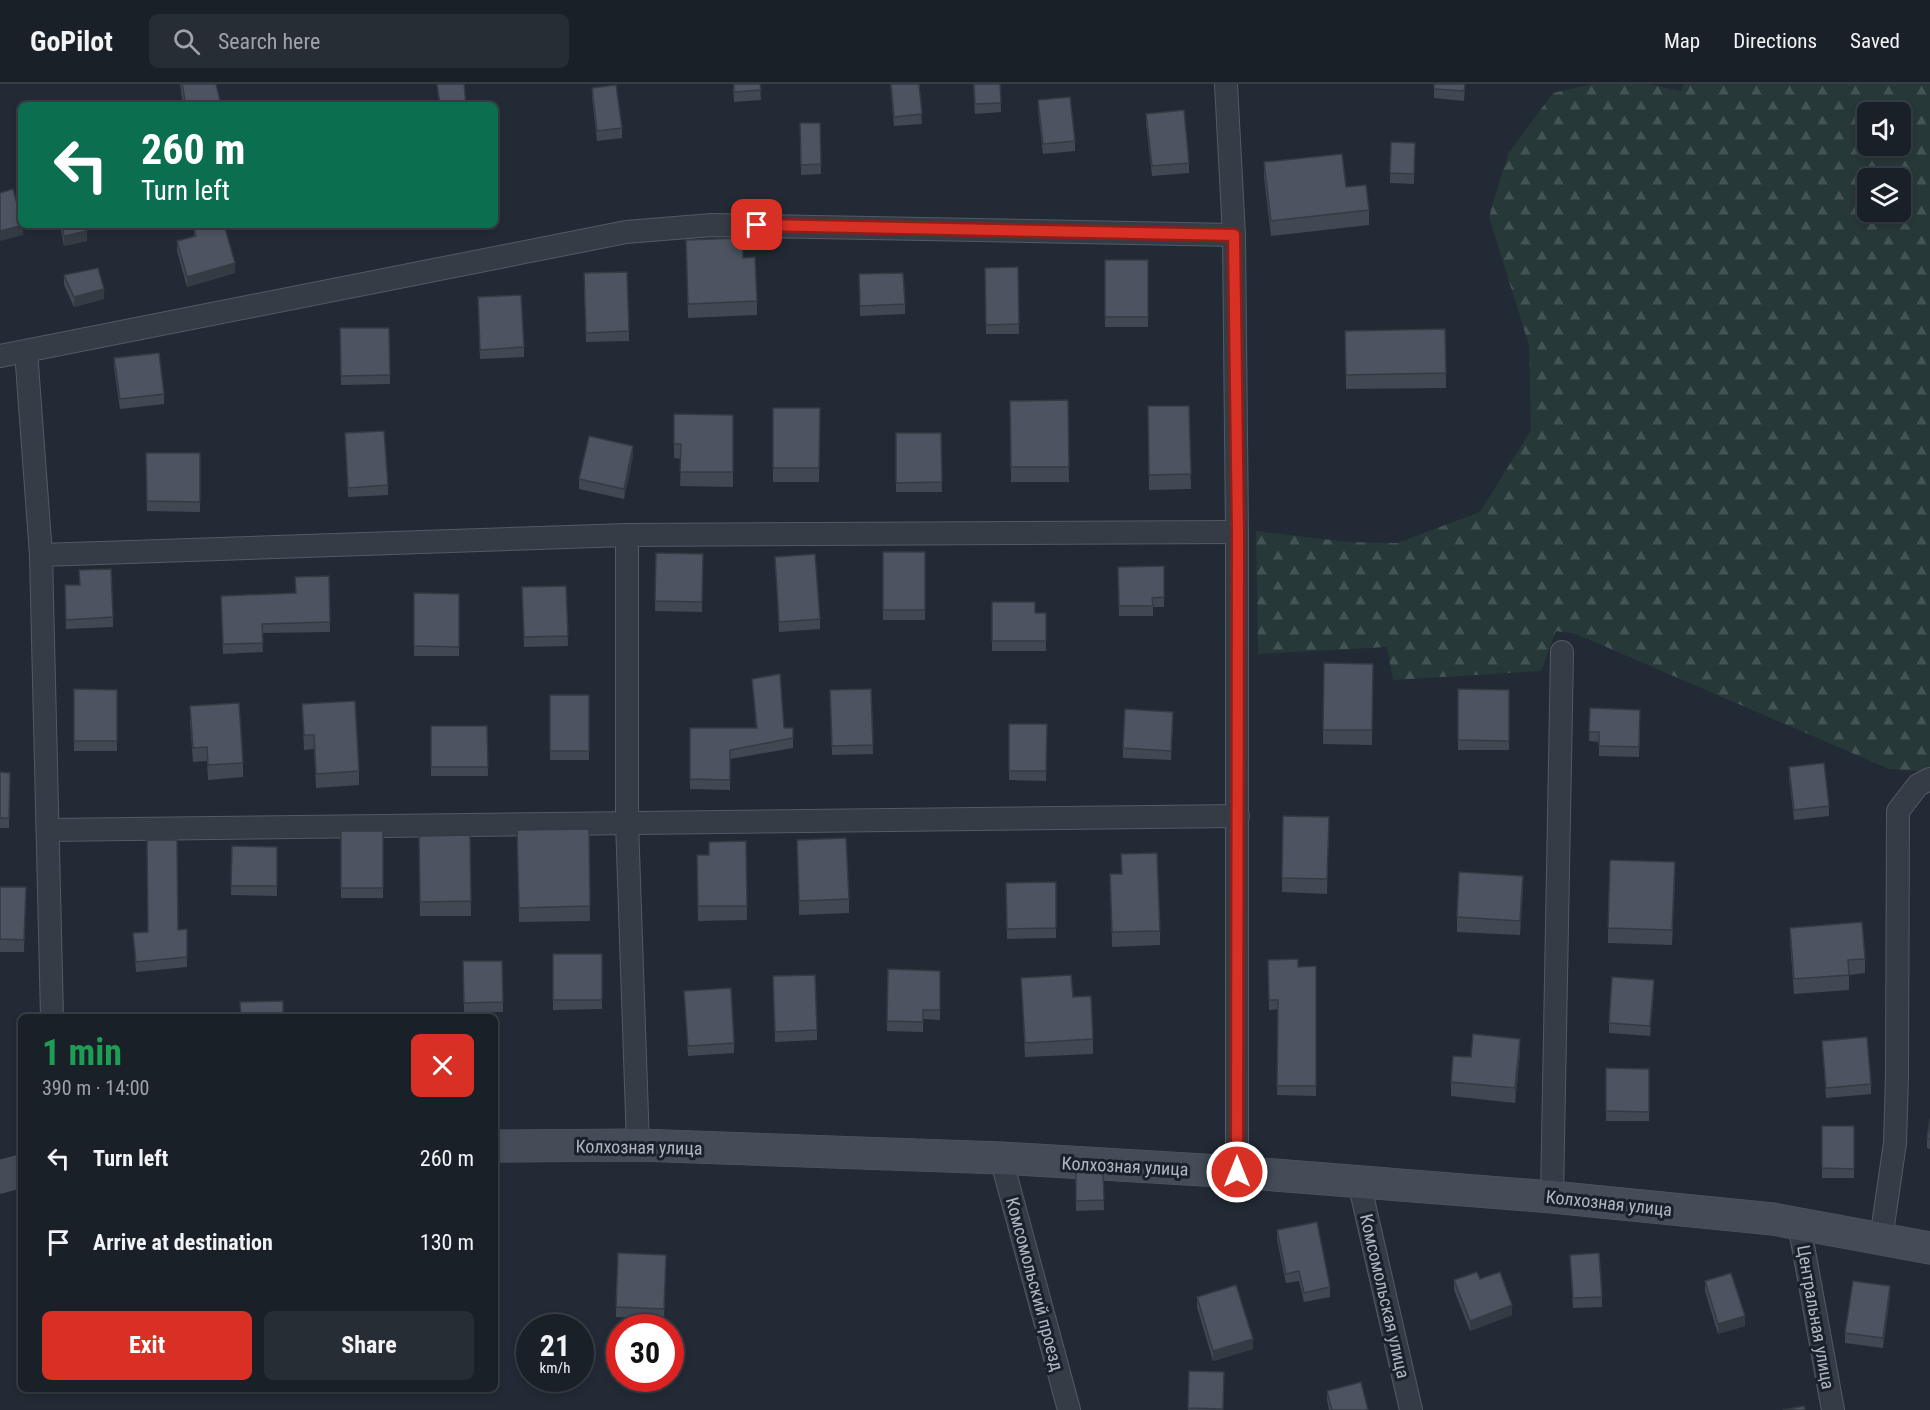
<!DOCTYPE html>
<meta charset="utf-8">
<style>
:root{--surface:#1a2028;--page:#272d34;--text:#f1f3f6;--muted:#9fa3a8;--line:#383e45;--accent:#d93025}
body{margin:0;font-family:"Roboto Condensed",sans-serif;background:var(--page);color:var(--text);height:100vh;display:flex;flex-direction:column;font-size:22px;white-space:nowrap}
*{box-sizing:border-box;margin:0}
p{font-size:20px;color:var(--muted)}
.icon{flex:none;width:33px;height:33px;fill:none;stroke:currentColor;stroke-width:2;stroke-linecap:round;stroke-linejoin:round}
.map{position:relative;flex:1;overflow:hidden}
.details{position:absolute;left:18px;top:930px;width:480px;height:378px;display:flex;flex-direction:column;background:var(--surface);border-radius:9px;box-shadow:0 3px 9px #0003,0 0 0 2px var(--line)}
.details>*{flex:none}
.guide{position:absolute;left:18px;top:18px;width:480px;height:126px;border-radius:9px;box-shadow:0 3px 9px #0003,0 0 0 2px var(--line);background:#0b6e4f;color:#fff;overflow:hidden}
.fabs{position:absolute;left:1857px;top:18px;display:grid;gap:12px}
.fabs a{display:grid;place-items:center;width:54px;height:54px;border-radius:9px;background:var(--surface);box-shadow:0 3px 9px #0003,0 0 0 2px var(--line);font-size:30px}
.speed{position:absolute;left:516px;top:1230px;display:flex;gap:12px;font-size:30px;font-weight:700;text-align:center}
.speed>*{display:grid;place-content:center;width:78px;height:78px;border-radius:50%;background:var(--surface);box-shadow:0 3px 9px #0003,0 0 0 2px var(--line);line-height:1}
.speed small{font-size:15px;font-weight:400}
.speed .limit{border:9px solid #d22;background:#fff;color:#111}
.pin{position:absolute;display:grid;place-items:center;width:51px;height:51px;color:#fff;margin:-26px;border-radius:12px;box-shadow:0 3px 9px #0006}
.me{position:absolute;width:66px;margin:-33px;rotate:0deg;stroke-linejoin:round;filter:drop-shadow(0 0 4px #0008)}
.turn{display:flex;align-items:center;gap:21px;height:126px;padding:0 24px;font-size:27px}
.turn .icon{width:78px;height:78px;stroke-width:2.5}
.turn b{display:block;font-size:42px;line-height:51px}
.round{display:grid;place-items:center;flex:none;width:63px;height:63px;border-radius:9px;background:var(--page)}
.headline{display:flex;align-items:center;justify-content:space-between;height:102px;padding:0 24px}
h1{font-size:36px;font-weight:700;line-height:45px;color:#1e9e55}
.primary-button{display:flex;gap:12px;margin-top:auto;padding:12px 24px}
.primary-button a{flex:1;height:69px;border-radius:9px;background:var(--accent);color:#fff;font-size:24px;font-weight:700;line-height:69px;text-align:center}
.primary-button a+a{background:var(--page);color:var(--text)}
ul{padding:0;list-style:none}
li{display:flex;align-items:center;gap:18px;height:84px;padding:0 24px}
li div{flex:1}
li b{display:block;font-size:22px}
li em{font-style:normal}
header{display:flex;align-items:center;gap:36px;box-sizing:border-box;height:84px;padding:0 30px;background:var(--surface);border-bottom:2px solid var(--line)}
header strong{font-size:28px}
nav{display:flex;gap:33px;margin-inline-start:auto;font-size:21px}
.search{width:420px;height:54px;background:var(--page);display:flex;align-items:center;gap:15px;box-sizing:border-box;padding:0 21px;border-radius:9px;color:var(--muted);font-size:22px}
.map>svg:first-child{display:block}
</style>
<header>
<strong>GoPilot</strong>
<div class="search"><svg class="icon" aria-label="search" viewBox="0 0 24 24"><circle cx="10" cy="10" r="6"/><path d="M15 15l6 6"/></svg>Search here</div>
<nav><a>Map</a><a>Directions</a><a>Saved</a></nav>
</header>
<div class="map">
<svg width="1930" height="1326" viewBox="0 0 1930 1326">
<defs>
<pattern id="forest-firs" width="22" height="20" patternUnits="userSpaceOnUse" patternTransform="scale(1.5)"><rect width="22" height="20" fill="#273838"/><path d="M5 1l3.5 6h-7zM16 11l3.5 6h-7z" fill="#445353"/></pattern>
</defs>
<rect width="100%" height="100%" fill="#222a35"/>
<path fill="url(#forest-firs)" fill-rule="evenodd" d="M1593,0H1649L1681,7L1684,0H1930V683L1919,687L1889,685L1576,550L1556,547L1541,587L1393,596L1387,563L1258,570L1256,447L1348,458L1397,459L1480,428L1531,346L1529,261L1489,133L1508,70L1553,9ZM1868,28H1900V62H1868ZM1868,94H1900V128H1868Z"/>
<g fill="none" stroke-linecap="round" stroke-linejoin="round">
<defs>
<g id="street">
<polyline points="1234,151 1237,448 1237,1088"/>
<polyline points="26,267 41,471 52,933"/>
<polyline points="0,272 626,148 712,141 1234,151 1226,0"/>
<polyline points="627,451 627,738 638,1061"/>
<polyline points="41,471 627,451 1237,448"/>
<polyline points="48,746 1238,732"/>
<polyline points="1001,1074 1069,1326"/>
<polyline points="1359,1098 1411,1326"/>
<polyline points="1552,1113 1562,568"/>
<polyline points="1799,1140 1833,1326"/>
<polyline points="1881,1155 1895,1059 1897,992 1898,727 1918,701 1930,695"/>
</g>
<g id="secondary">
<polyline points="495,1062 638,1061 1001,1074 1237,1088 1552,1113 1773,1135 1930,1164"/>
<polyline points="0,1093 21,1087"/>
</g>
</defs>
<use href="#street" stroke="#535a63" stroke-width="24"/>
<use href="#secondary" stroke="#535a63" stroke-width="33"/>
<use href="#street" stroke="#363c46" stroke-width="22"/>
<use href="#secondary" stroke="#444c58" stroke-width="32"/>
</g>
<g fill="#404853">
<polygon points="180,0 216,0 221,21 183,21"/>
<polygon points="733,0 760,0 761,16 734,18"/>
<polygon points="890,0 919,0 922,40 894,42"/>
<polygon points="973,0 1000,0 1001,28 975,30"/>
<polygon points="1434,0 1465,0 1464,17 1434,14"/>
<polygon points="592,4 622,44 622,54 597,57 592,14"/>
<polygon points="1038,16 1075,57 1075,67 1043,70 1038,26"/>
<polygon points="1146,30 1189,79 1189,89 1152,92 1146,40"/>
<polygon points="800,39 820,39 821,90 801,91"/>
<polygon points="1391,58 1415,59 1414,100 1390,99"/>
<polygon points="1264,78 1369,126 1369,141 1271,152 1264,93"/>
<polygon points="60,141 85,141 87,157 64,162"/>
<polygon points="194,146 235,189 187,203 177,167 177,157 194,152"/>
<polygon points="686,156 757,217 757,231 688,234"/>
<rect x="1105" y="176" width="43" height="67"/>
<polygon points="1018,183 1019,250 986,250 985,184"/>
<polygon points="859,190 905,220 905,230 860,232"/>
<polygon points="64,191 104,215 74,223 64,201"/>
<polygon points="584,199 629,247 629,257 586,258"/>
<polygon points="478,223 524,263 524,273 480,275"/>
<polygon points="340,244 389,244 390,300 341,301"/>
<polygon points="1445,245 1446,304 1346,305 1345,247"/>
<polygon points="114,274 164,310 164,320 120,325 114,284"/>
<polygon points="1068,316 1069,398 1011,398 1010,317"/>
<polygon points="1148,322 1189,322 1191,405 1149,406"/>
<polygon points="773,324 820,324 819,398 773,398"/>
<polygon points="674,330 733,331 733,403 680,402 681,375 674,374"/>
<polygon points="345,349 388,401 388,411 348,413"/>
<polygon points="896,349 941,349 942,408 896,408"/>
<polygon points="146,369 200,369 200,428 147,427"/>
<polygon points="633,372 624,415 579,405 579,395"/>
<rect x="883" y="468" width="42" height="68"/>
<polygon points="656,469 703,470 702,528 655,527"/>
<polygon points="775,473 820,535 820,545 779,548"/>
<polygon points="1164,482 1164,523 1153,523 1153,532 1119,532 1118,483"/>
<polygon points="79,486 113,533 113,543 66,545 65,511 80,501"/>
<polygon points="329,492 330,548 262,549 263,568 223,570 221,522 296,509"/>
<polygon points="566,502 568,562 524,563 522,503"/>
<polygon points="414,509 459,510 459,572 414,572"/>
<polygon points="992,518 1035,529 1046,529 1046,567 992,567"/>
<polygon points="1324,579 1373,580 1372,661 1323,660"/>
<polygon points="752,595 784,644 793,654 793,664 730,675 730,706 690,705 690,644 756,644"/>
<polygon points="74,605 117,606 117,667 74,667"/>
<polygon points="871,605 873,670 832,671 830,606"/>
<polygon points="1458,605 1509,606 1509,666 1458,666"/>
<rect x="550" y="611" width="39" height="65"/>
<polygon points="302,620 359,687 359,701 316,704 314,665 304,666"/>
<polygon points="190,622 243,679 243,693 208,696 207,677 193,678 190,637"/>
<polygon points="1590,624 1640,626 1639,673 1599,672 1599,658 1589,657"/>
<polygon points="1173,638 1171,676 1123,674 1123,664"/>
<polygon points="1009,640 1047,640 1046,697 1009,696"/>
<polygon points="431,642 487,642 488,692 431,692"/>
<polygon points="1789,683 1829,722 1829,732 1794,736 1789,693"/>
<polygon points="0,688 10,689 9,744 0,744"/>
<polygon points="1283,732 1329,733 1327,810 1282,808"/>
<polygon points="589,745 590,837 519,838 517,746"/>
<rect x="341" y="747" width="42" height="67"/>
<polygon points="470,751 471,832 420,832 419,752"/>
<polygon points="797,756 849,815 849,829 799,831"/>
<polygon points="746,757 747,836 698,837 697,771 709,771"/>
<polygon points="232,762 277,763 277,812 231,811"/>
<polygon points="1121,770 1160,847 1160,861 1112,863 1110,790 1121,790"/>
<polygon points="1675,792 1672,861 1608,859 1608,844"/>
<polygon points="1056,798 1056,854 1007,855 1006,799"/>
<polygon points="0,803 26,803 24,868 0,868"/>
<polygon points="1523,806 1520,851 1457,848 1457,833"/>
<polygon points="1790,844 1865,875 1865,889 1849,891 1849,906 1794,910 1790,858"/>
<polygon points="187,845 187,883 136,888 133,849"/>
<polygon points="553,870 602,870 602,925 553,926"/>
<polygon points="1268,876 1298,883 1316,882 1316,1012 1277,1011 1278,925 1269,926"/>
<polygon points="463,877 502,877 503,928 464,929"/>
<polygon points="888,885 940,887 940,936 923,935 923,948 887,947"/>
<polygon points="1021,894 1093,955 1093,970 1025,973"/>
<polygon points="773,902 817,946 817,956 775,958"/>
<polygon points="1654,906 1650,952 1609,949 1609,939"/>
<polygon points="684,907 734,959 734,969 688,972"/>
<polygon points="1822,957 1871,1000 1871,1010 1826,1014"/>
<polygon points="1520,969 1515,1019 1451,1012 1451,998 1471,973"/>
<polygon points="1606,984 1649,985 1649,1037 1606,1037"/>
<polygon points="1930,1034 1930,1065 1927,1064 1927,1055"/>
<rect x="1822" y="1042" width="32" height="52"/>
<polygon points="1076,1087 1103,1088 1104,1126 1076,1127"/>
<polygon points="1277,1146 1330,1203 1330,1213 1304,1218 1299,1197 1286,1199 1277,1156"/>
<polygon points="666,1171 664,1235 616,1233 616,1223"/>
<polygon points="1570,1171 1602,1213 1602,1223 1573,1224"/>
<polygon points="1480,1195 1512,1231 1470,1247 1454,1206 1454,1196"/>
<polygon points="1705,1197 1745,1242 1718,1250 1705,1207"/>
<polygon points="1890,1212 1883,1264 1845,1259 1845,1249"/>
<polygon points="1197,1213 1253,1265 1213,1277 1197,1223"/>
<polygon points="1189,1287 1224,1288 1223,1326 1188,1326"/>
<polygon points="1327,1307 1368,1326 1329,1326 1327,1316"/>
</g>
<g fill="#343b43">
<polygon points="23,141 23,151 0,157 0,147"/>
<polygon points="87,147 87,157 64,162 64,152"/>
<polygon points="235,179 235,189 187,203 187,193"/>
<polygon points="104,205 104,215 74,223 74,213"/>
<polygon points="633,362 633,372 624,415 624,405"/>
<polygon points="1523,792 1523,806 1520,851 1520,837"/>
<polygon points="1654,896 1654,906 1650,952 1650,942"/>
<polygon points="1520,955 1520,969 1515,1019 1515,1004"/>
<polygon points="1890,1202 1890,1212 1883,1264 1883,1254"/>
<polygon points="1512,1221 1512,1231 1470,1247 1470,1237"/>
<polygon points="1745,1232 1745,1242 1718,1250 1718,1240"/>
<polygon points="1253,1255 1253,1265 1213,1277 1213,1267"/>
</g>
<g fill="#4b5460" stroke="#343b43" stroke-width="1.5">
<polygon points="182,0 216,0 221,21 186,21"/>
<polygon points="437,0 464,0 466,21 440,21"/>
<polygon points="734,0 760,0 761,6 734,8"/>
<polygon points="891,0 919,0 922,30 894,33"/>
<polygon points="974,0 1000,0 1001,19 975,20"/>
<polygon points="1434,0 1465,0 1464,7 1434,5"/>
<polygon points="616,1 622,44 597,47 592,4"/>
<polygon points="1070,13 1075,57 1043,60 1038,16"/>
<polygon points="1184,26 1189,79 1152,82 1146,30"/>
<polygon points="800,39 820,39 821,80 801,81"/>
<polygon points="1391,58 1415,59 1414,90 1390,89"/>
<polygon points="1342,70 1346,103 1366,101 1369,126 1271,137 1264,78"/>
<polygon points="13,105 21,134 21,141 23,141 0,147 0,109"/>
<polygon points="62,141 85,141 87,147 64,152"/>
<polygon points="213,141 224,141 235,179 187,193 177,157 196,152 194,146"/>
<polygon points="742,154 743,174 755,173 757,217 688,220 686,156"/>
<rect x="1105" y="176" width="43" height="57"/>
<polygon points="1018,183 1019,240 986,241 985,184"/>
<polygon points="98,184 104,205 74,213 64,191"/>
<polygon points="627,188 629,247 586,249 584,189"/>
<polygon points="903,189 905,220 860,222 859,190"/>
<polygon points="521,211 524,263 480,266 478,213"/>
<polygon points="340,244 389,244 390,291 341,292"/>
<polygon points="1445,245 1446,289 1346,291 1345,247"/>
<polygon points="159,269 164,310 120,315 114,274"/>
<polygon points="1068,316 1069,383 1011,383 1010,317"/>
<polygon points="1148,322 1189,322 1191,390 1149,391"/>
<polygon points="773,324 820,324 819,384 773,384"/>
<polygon points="674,330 733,331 733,388 680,388 681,360 674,360"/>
<polygon points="384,347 388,401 348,404 345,349"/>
<polygon points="896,349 941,349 942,398 896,399"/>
<polygon points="589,352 633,362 624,405 579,395"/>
<polygon points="146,369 200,369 200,418 147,417"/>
<rect x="883" y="468" width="42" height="58"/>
<polygon points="656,469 703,470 702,518 655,517"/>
<polygon points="815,470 820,535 779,538 775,473"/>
<polygon points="1164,482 1164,513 1152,514 1153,522 1119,522 1118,483"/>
<polygon points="111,485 113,533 66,536 65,501 80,501 79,486"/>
<polygon points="329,492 330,538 262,540 263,559 223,560 221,512 296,509 295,493"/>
<polygon points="566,502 568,552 524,553 522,503"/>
<polygon points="414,509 459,510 459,563 414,562"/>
<polygon points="992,518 1035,518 1035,529 1046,529 1046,557 992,557"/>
<polygon points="1324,579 1373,580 1372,646 1323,646"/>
<polygon points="780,590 784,644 793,644 793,654 730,666 730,696 690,695 690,644 757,644 752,595"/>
<polygon points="74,605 117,606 117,657 74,657"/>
<polygon points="871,605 873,661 832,662 830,606"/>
<polygon points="1458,605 1509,606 1509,657 1458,656"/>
<rect x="550" y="611" width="39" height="56"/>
<polygon points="355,617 359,687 316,690 314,651 304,651 302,620"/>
<polygon points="239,619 243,679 208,681 207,663 193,664 190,622"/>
<polygon points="1590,624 1640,626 1639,663 1599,662 1599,648 1589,648"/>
<polygon points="1125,625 1173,628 1171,667 1123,664"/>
<polygon points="1009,640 1047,640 1046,687 1009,687"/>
<polygon points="431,642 487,642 488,683 431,683"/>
<polygon points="1824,679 1829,722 1794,726 1789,683"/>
<polygon points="0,688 10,689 9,734 0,734"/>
<polygon points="1283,732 1329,733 1327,795 1282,794"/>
<polygon points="589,745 590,822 519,824 517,746"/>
<rect x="341" y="747" width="42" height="57"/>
<polygon points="470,751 471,817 420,818 419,752"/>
<polygon points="846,754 849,815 799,817 797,756"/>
<polygon points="147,756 177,756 178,846 187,845 187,873 136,878 133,849 148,848"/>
<polygon points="746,757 747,822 698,822 697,771 709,771 709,758"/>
<polygon points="232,762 277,763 277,802 231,802"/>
<polygon points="1157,769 1160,847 1112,848 1110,790 1122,790 1121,770"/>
<polygon points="1610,776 1675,778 1672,846 1608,844"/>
<polygon points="1459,788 1523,792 1520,837 1457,833"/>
<polygon points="1056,798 1056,844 1007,845 1006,799"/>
<polygon points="0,803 26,803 24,856 0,855"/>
<polygon points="1862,838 1865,875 1848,876 1849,891 1794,895 1790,844"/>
<rect x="553" y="870" width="49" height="46"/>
<polygon points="1298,875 1298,883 1316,882 1316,1002 1277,1002 1278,916 1269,916 1268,876"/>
<polygon points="463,877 502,877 503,918 464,919"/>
<polygon points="888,885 940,887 940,926 923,926 923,938 887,937"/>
<polygon points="815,891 817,946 775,948 773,892"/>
<polygon points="1071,891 1073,913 1091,912 1093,955 1025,959 1021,894"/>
<polygon points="1612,893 1654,896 1650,942 1609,939"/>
<polygon points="731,904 734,959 688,962 684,907"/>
<polygon points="283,917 283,933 241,933 240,918"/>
<polygon points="1473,950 1520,955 1515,1004 1451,998 1453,972 1471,973"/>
<polygon points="1867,953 1871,1000 1826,1004 1822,957"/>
<polygon points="1606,984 1649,985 1649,1028 1606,1027"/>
<polygon points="1930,1034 1930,1055 1927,1055"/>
<polygon points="1822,1042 1854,1042 1854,1085 1822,1084"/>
<polygon points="1076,1087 1103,1088 1104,1116 1076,1117"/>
<polygon points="1317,1138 1330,1203 1304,1209 1299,1187 1286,1190 1277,1146"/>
<polygon points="618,1169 666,1171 664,1225 616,1223"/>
<polygon points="1599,1169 1602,1213 1573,1214 1570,1171"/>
<polygon points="1477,1188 1480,1195 1500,1188 1512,1221 1470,1237 1454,1196"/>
<polygon points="1731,1189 1745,1232 1718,1240 1705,1197"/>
<polygon points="1853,1197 1890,1202 1883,1254 1845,1249"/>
<polygon points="1236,1201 1253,1255 1213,1267 1197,1213"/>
<polygon points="1189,1287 1224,1288 1223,1325 1188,1324"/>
<polygon points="1361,1298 1368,1326 1332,1326 1327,1307"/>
<polygon points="1804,1322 1805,1326 1783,1326"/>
</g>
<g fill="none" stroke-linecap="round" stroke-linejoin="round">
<defs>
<polyline id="route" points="757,141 1234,151 1238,448 1237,1088"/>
</defs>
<use href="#route" stroke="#8d1f18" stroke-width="15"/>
<use href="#route" stroke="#d93025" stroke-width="10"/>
</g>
<g text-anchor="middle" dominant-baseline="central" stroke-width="6" stroke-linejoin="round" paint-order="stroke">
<g font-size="18" fill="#b0b7c2" stroke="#1b212a">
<text transform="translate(639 1063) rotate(1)">Колхозная улица</text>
<text transform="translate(1125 1082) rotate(3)">Колхозная улица</text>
<text transform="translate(1609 1119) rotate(6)">Колхозная улица</text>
<text transform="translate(1035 1200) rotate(75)">Комсомольский проезд</text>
<text transform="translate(1385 1212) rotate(77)">Комсомольская улица</text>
<text transform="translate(1816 1233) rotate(80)">Центральная улица</text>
</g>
</g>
</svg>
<div class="fabs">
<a><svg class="icon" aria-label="sound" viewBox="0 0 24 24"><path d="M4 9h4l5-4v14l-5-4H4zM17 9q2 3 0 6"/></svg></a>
<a><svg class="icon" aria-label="layers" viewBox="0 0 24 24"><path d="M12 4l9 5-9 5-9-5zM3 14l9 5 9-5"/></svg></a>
</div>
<div class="speed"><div>21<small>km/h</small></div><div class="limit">30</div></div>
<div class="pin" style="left:757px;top:141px;background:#d93025"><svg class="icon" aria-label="arrive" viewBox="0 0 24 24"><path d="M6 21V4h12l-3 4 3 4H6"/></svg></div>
<svg class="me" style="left:1237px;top:1088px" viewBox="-20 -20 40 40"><circle r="17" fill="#d93025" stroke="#fff" stroke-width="3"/><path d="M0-11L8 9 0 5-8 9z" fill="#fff"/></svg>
<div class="guide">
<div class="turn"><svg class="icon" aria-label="left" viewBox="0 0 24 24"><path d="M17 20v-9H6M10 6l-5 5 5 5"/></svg><div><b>260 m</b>Turn left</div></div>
</div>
<section class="details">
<div class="headline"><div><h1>1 min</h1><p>390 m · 14:00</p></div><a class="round" style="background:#d93025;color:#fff"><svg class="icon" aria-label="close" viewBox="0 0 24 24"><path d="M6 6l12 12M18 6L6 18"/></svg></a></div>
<ul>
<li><svg class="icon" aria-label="left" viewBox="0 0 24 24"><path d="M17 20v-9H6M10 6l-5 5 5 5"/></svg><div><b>Turn left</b></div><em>260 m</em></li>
<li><svg class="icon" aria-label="arrive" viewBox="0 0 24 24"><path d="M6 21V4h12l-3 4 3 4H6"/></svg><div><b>Arrive at destination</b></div><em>130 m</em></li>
</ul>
<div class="primary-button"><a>Exit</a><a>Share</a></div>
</section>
</div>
